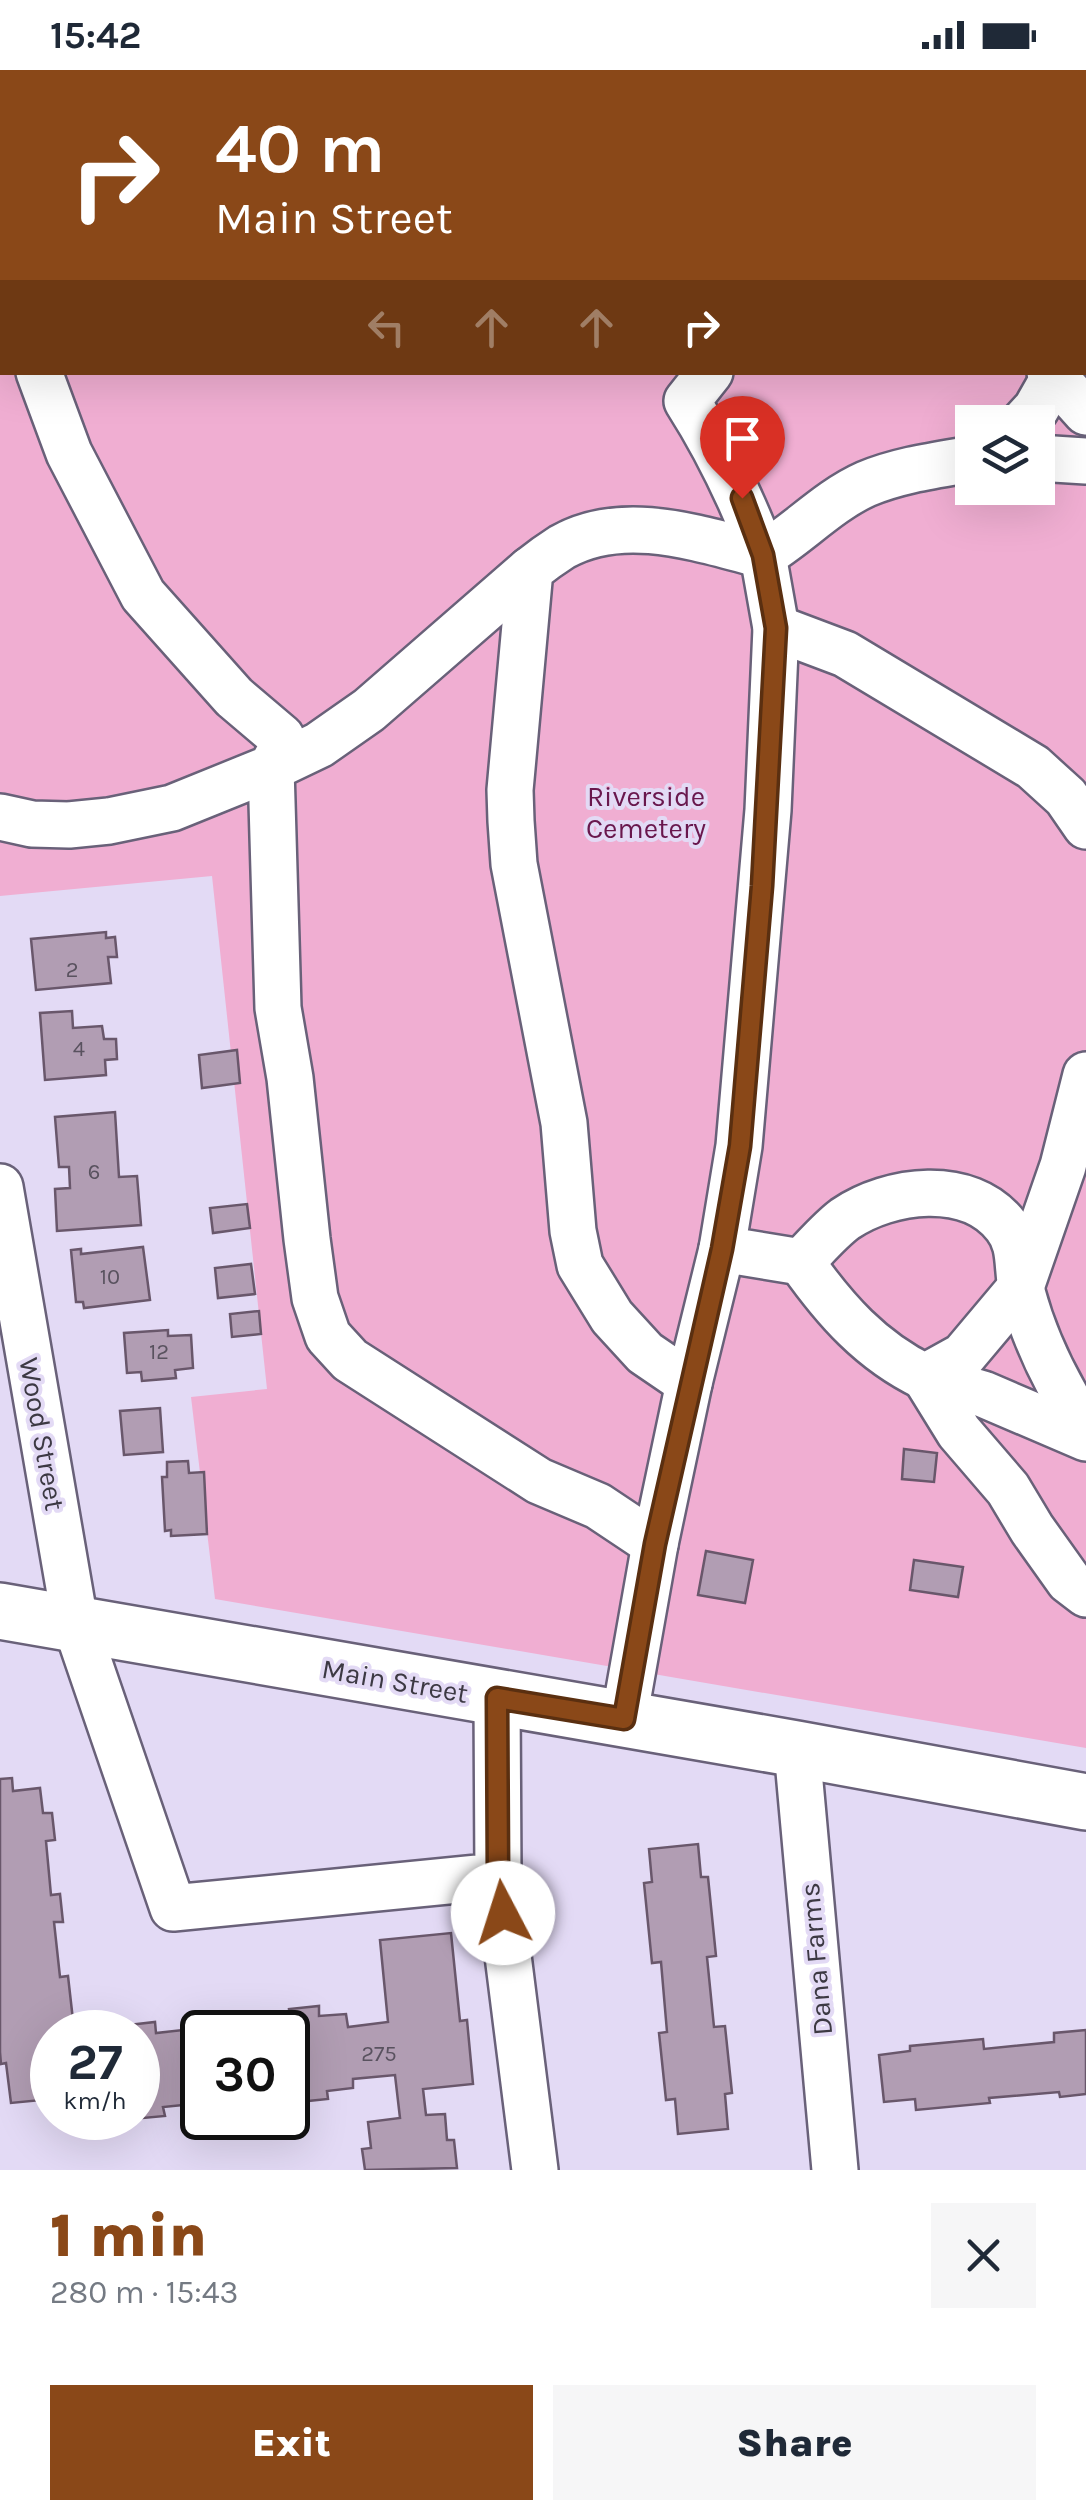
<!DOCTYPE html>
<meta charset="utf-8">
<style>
:root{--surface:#fff;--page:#f6f6f7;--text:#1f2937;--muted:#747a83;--accent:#8a4818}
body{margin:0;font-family:Karla,sans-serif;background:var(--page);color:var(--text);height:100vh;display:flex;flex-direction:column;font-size:38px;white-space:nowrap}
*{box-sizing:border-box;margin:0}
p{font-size:32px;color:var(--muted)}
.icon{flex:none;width:55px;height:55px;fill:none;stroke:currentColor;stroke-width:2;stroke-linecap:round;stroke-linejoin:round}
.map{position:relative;height:2100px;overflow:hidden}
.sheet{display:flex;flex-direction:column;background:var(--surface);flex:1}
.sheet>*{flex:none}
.top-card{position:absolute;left:0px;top:0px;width:1088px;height:305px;box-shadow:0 10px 40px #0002;background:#8a4818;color:#fff;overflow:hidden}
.buttons{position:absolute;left:955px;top:335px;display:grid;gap:20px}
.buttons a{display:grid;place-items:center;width:100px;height:100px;border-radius:0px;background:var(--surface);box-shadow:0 10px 40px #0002;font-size:50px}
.speed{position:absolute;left:30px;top:1940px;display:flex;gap:20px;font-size:50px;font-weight:700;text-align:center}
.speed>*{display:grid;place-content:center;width:130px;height:130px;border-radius:50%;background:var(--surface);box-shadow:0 10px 40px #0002;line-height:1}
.speed small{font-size:25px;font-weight:400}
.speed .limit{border:5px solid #111;border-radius:15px;background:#fff;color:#111}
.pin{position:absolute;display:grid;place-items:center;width:85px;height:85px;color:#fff;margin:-102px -42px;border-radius:50% 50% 50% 0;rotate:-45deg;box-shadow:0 0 10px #0007}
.pin .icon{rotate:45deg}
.me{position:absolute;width:110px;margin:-55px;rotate:355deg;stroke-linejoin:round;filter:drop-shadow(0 0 8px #0008)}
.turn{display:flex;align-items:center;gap:35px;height:210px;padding:0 50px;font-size:45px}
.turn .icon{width:130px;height:130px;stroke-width:2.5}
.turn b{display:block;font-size:70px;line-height:85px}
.lanes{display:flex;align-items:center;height:95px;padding:0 50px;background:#0003;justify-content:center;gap:50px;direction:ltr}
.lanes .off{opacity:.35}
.round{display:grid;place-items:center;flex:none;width:105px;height:105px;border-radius:0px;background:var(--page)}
.summary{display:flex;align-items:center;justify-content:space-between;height:170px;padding:0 50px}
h1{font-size:60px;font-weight:800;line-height:75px;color:var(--accent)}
.cta{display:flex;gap:20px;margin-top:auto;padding:20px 50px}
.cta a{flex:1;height:115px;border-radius:0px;background:var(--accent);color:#fff;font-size:40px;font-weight:800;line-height:115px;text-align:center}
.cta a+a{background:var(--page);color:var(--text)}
.status{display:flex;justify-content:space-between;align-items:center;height:70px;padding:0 50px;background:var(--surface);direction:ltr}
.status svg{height:28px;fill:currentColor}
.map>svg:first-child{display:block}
</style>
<div class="status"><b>15:42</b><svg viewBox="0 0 49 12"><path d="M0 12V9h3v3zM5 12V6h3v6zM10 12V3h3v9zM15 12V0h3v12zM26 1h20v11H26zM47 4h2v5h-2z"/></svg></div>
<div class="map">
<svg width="1086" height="2100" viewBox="0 0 1086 2100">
<rect width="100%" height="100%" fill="#e3daf5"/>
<path fill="#f0aed2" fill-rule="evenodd" d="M0,0H1086V1678L215,1529L191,1327L267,1319L212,806L0,826ZM2,2H1085V302H2ZM972,352H1038V418H972Z"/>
<g fill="#b19db3" stroke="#69576b" stroke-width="2.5">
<polygon points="106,862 106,868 115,867 117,887 108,887 111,913 36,920 31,869"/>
<polygon points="72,941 73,958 102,956 104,969 116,969 117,989 105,990 106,1005 45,1010 40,943"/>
<polygon points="237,980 240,1013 202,1018 199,985"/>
<polygon points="115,1042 119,1107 137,1106 141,1155 57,1161 55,1119 70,1118 69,1097 59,1097 55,1047"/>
<polygon points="247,1134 250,1158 213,1163 210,1138"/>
<polygon points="143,1177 150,1230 84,1238 83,1232 76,1232 71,1180 81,1179 81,1184"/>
<polygon points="251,1194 255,1224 218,1228 215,1198"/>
<polygon points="259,1241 261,1264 232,1267 230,1244"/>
<polygon points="168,1260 168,1266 191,1265 193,1298 175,1300 176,1308 142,1311 141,1302 127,1303 124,1263"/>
<polygon points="160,1338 163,1382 124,1385 120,1341"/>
<polygon points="904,1379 937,1383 934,1412 902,1409"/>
<polygon points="188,1391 189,1403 204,1402 207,1464 171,1466 171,1460 165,1461 162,1407 167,1407 167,1392"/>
<polygon points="706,1481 753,1490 745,1533 698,1525"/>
<polygon points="914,1490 963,1497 958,1527 910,1520"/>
<polygon points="12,1708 13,1721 40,1718 43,1743 52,1743 55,1770 46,1771 51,1825 60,1824 63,1852 54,1852 60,1907 68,1906 74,1959 52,1962 52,2014 40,2015 42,2030 11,2033 6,1993 1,1994 0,1982 0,1709"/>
<polygon points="698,1774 701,1807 708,1807 716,1886 707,1887 714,1957 725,1956 732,2023 725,2024 728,2059 678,2064 675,2029 666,2030 659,1963 667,1962 661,1892 652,1893 644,1813 652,1812 649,1779"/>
<polygon points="451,1863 460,1951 467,1950 473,2014 423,2019 426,2045 445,2044 447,2070 454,2070 457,2098 365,2100 362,2079 371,2078 368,2052 400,2048 395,2005 353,2009 353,2018 327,2021 328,2029 298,2032 298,2024 288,2025 288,1962 202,1962 202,2033 163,2037 165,2046 111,2051 110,2048 138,2048 138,1962 102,1962 102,1958 155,1952 156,1963 211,1957 209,1947 238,1944 239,1955 290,1949 289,1939 319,1936 319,1946 346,1944 348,1957 388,1952 380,1870"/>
<polygon points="1086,1960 1086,2024 1060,2027 1059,2022 989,2028 990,2033 916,2040 915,2029 884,2032 879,1985 910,1981 910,1976 983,1969 984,1979 1054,1972 1054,1963"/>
</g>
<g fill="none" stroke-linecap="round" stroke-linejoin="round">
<defs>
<g id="minor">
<polyline points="477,0 479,2"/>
<polyline points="37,2 38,0"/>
<polyline points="587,2 588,0"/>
<polyline points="935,2 937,0"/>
<polyline points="1023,2 1023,0"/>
<polyline points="1085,148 1086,151"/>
<polyline points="0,211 2,211"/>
<polyline points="1085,255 1086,252"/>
<path d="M710,302L687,331C719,381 742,430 763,485C700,469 624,442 562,477C551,484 540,492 530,500L510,720L511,751L514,794L564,1053L573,1161L580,1195L612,1247L645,1283L689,1313L722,1179"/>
<polyline points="1050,302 1086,342"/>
<polyline points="1024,352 1036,339 1057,302"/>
<polyline points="1038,388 1086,391"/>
<path d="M972,389C937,395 899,400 866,414C828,431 798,464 763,485L776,558L768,740L739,1076L722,1179L801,1192C815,1178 829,1161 845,1149C889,1119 969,1108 1006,1156C1022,1176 1016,1199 1022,1222C1035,1271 1058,1317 1086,1359"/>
<polyline points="530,500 369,640 319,675 271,698 278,938 290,1008 307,1169 315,1228 328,1266 350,1290 539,1411 598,1436 655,1474 689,1313"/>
<polyline points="776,558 845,584 1033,697 1066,727 1086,756"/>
<polyline points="0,747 32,754 69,755 109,751 172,738 271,698 282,678 281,667 234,627 143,525 69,383 39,302"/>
<polyline points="0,1117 75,1552 173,1838 498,1806 497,1628"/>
<path d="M801,1192C835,1240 871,1281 925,1307L963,1286L1021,1217L1063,1096L1086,1005"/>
<polyline points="1086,1368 983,1324 925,1307 959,1362 1008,1419 1032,1459 1069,1511 1086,1524"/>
<polyline points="624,1649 655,1474"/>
<polyline points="797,1679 835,2100"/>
<polyline points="498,1806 535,2100"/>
</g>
<polyline id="major" points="0,1541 797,1679 1086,1732"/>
</defs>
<use href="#minor" stroke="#696179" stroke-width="50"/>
<use href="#major" stroke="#696179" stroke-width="60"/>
<use href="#minor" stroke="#fff" stroke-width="45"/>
<use href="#major" stroke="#fff" stroke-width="55"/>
</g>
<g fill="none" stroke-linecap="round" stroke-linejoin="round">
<defs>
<polyline id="route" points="503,1843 498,1806 497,1628 624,1649 655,1474 722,1179 740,1076 762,816 776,558 763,485 742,428"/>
</defs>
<use href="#route" stroke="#5a2f10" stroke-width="25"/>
<use href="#route" stroke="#8a4818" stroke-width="18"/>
</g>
<g text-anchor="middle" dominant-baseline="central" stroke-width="8" stroke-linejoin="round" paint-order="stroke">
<g font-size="22" fill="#59525f">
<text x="72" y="900">2</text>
<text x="79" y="979">4</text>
<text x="94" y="1102">6</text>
<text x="110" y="1207">10</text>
<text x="159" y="1282">12</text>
<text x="379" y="1984">275</text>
</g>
<g font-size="28" fill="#69174d" stroke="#e3daf5">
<text x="646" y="726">Riverside<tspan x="646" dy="32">Cemetery</tspan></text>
</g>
<g font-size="28" fill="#3c3943" stroke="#e3daf5">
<text transform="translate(42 1364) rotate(80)">Wood Street</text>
<text transform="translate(395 1611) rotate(10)">Main Street</text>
<text transform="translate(816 1889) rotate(-95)">Dana Farms</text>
</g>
</g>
</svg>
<div class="buttons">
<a><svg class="icon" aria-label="layers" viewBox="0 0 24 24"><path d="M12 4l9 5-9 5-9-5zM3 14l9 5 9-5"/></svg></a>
</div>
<div class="speed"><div>27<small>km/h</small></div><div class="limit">30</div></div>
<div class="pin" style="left:742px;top:428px;background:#d93025"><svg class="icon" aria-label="arrive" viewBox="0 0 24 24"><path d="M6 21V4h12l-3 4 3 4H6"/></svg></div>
<svg class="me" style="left:503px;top:1843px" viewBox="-20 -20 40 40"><circle r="19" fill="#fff"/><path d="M0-13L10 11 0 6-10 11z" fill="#8a4818"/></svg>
<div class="top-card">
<div class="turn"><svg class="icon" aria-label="right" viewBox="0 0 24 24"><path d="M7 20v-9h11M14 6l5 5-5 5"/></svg><div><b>40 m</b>Main Street</div></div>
<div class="lanes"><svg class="icon off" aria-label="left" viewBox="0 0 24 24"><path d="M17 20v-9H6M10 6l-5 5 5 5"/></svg><svg class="icon off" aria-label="ahead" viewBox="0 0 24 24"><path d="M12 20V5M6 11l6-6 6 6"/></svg><svg class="icon off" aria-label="ahead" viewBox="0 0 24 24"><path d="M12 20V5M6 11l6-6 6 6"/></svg><svg class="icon" aria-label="right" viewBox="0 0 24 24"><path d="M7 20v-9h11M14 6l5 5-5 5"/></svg></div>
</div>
</div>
<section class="sheet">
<div class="summary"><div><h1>1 min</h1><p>280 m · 15:43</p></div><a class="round"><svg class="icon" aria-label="close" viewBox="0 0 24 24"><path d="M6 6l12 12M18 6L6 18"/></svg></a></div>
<div class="cta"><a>Exit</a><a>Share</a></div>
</section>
